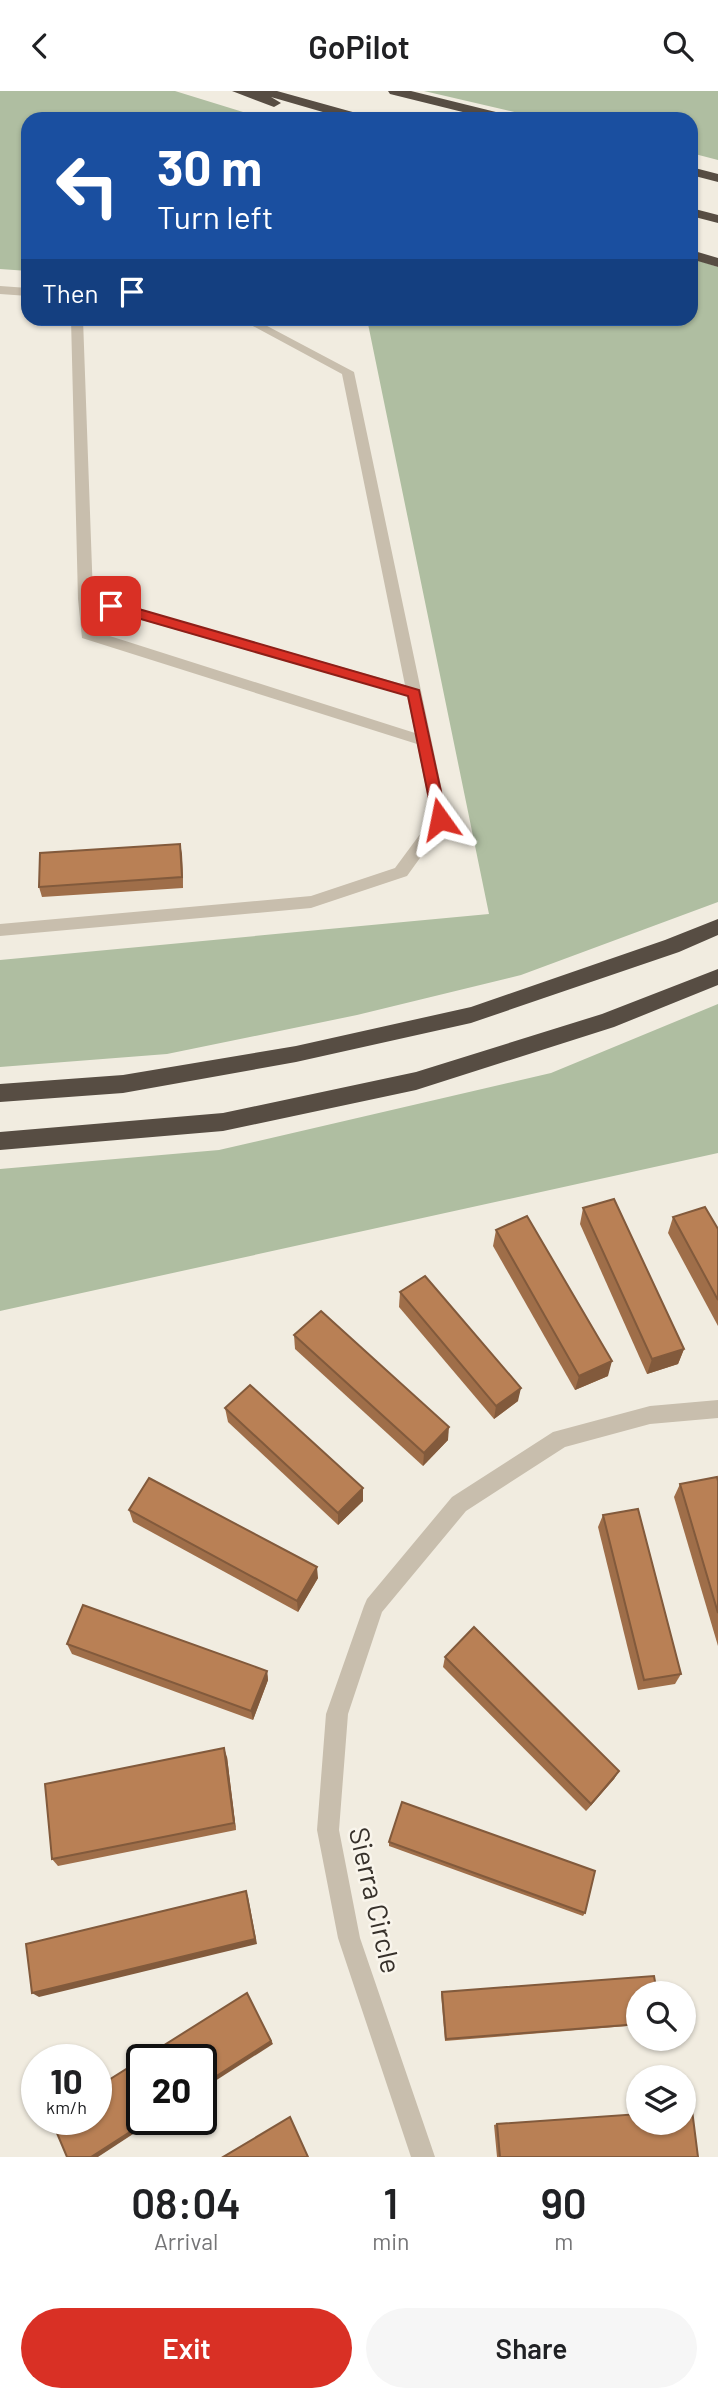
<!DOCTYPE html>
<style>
:root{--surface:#fff;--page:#f6f6f6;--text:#202124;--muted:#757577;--accent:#d93025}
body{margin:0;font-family:Barlow,sans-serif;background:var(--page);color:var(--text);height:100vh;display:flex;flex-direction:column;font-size:26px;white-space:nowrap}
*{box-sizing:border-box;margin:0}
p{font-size:23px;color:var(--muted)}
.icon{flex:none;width:38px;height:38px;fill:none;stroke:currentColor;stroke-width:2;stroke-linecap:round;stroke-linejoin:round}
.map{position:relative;height:2066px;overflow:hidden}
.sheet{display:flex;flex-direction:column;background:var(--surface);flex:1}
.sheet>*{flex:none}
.top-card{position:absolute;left:21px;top:21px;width:677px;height:214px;border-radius:21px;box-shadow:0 2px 5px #0004;background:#1a4fa0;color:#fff;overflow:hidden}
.controls{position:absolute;left:626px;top:1890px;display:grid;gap:14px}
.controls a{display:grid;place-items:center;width:70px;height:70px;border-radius:50%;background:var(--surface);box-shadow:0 2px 5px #0004;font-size:35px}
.speed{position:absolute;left:21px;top:1953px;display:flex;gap:14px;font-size:35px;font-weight:700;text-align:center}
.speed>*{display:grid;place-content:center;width:91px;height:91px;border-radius:50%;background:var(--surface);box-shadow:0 2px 5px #0004;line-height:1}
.speed small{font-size:18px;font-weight:400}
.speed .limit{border:4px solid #111;border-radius:10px;background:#fff;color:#111}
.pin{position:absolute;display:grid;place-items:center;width:60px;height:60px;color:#fff;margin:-30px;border-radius:14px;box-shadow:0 4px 10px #0006}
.me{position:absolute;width:77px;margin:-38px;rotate:348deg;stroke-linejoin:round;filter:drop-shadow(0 0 5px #0008)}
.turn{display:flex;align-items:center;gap:24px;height:147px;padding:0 21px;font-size:32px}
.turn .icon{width:91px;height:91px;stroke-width:2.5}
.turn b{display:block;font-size:49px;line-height:60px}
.then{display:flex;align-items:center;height:66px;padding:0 21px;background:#0003;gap:14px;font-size:26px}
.eta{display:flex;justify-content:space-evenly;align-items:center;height:119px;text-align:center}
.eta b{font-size:42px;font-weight:600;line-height:49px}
.primary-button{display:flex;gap:14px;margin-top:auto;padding:14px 21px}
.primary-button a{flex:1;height:80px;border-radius:42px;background:var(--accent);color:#fff;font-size:28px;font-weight:600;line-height:80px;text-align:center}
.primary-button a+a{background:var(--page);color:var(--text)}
header{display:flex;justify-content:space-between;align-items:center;height:91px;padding:0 21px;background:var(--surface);font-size:32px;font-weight:600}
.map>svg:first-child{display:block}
</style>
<header><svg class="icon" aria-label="back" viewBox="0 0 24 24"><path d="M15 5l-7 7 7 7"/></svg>GoPilot<svg class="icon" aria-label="search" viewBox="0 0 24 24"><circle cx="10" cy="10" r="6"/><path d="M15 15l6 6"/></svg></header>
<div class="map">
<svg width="718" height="2066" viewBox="0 0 718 2066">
<rect width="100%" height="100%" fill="#f1ece0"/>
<g fill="#afbea1">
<polygon points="0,0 175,0 266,28 28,28 28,180 0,178"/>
<polygon points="424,0 718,0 718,69 691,62 691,28 544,28"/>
<polygon points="691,167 718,176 718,811 521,884 357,924 167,963 0,976 0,869 489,823 367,228 691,228"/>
<polygon points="718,913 718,1062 0,1220 0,1078 219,1059 551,982"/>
</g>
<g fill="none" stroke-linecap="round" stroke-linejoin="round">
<g fill="#c8bead" fill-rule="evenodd">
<polygon points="0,195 28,197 28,205 0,203"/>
<path d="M71,228H83L93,505L405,594L342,283L240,228H254L354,281L448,728L407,785L311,817L0,845V833L311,805L395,777L432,727L417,653L82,547L78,508ZM93,515L407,605L415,642L94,540Z"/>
</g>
<polygon fill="#c8bead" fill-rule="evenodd" points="718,1309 718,1327 650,1333 565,1356 466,1420 382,1521 348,1623 339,1739 360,1847 435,2066 411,2066 338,1847 317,1739 326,1623 364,1515 367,1508 452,1406 553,1341 650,1315"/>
<g fill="#574d43" fill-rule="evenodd">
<polygon points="232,0 277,0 367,25 369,28 347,28 271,6 281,12 274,16"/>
<polygon points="388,0 411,0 512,25 514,28 491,28 390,3"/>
<polygon points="691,76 718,83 718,91 691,84"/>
<polygon points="691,117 718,124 718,132 691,125"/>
<polygon points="691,159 718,167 718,176 691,168"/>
<polygon points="718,828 718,844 679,861 471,932 296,971 123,1002 0,1011 0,993 123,984 296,955 471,916 665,849"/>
<polygon points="718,878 718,894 614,936 416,999 223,1040 0,1059 0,1041 223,1022 416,981 602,923"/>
</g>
</g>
<g fill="#9f6e49">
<polygon points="182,763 183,797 42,806 39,796"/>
<polygon points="583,1117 684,1258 678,1273 647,1283 580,1133"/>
<polygon points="673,1126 718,1138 718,1235 668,1142"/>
<polygon points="496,1139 608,1285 575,1299 493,1155"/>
<polygon points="400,1201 518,1310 494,1328 399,1216"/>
<polygon points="294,1244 448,1349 423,1375 295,1258"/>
<polygon points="225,1317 363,1397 363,1410 338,1434 228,1331"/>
<polygon points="718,1390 718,1555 674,1406 680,1393"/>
<polygon points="129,1419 318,1487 298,1521 133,1431"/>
<polygon points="603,1424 681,1583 675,1593 638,1599 598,1436"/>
<polygon points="67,1553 267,1580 268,1589 253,1629 72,1563"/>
<polygon points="445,1566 619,1680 614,1688 586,1720 443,1576"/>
<polygon points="227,1666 236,1739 58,1775 52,1768"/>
<polygon points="389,1751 585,1822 583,1825 389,1755"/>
<polygon points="442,1901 639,1902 639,1934 445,1950 441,1903"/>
<polygon points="497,2033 698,2066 497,2066 494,2034"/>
</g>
<g fill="#825a3c">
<polygon points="180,753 182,763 183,797 182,786"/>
<polygon points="684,1258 678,1273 647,1283 652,1268"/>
<polygon points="612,1270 608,1285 575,1299 579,1285"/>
<polygon points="521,1297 518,1310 494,1328 496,1315"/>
<polygon points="449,1336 448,1349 423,1375 424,1362"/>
<polygon points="363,1397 363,1410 338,1434 338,1422"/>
<polygon points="317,1476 318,1487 298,1521 297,1510"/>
<polygon points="267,1580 268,1589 253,1629 251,1620"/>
<polygon points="224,1657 227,1666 236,1739 234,1732"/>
<polygon points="619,1680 614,1688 586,1720 591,1713"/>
<polygon points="246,1800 248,1806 257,1853 39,1906 32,1902"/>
<polygon points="247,1902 273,1953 201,1999 201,1995"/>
<polygon points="150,2028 156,2028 98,2066 91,2066"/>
</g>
<g fill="#b98055" stroke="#825a3c" stroke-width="2">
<polygon points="180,753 182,786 39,796 40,762"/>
<polygon points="614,1108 684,1258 652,1268 583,1117"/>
<polygon points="705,1116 718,1138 718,1209 673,1126"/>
<polygon points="527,1125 612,1270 579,1285 496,1139"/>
<polygon points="425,1185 521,1297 496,1315 400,1201"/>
<polygon points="321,1220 449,1336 424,1362 294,1244"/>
<polygon points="250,1294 363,1397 338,1422 225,1317"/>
<polygon points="717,1386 718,1390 718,1522 680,1393"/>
<polygon points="149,1387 317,1476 297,1510 129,1419"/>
<polygon points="638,1418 681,1583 644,1589 603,1424"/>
<polygon points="83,1514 267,1580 251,1620 67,1553"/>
<polygon points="474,1536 619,1680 591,1713 445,1566"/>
<polygon points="224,1657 234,1732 52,1768 45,1693"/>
<polygon points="402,1711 595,1780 585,1822 389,1751"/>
<polygon points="246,1800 255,1848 32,1902 26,1853"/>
<polygon points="654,1885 657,1902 639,1902 639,1933 446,1948 442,1901"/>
<polygon points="247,1902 271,1950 201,1995 201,1969 142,1969 142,2028 150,2028 91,2066 67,2066 51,2028 96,2028 96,1997"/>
<polygon points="692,2019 698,2066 500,2066 497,2033 639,2023 639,2032 684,2032 684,2020"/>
<polygon points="290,2026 308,2066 223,2066"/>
</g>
<polygon fill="#d93025" stroke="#8d1f18" stroke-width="2" points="111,510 419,599 447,728 445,732 435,732 433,728 408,605 106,518 106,512"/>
<g text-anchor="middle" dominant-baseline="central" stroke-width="5" stroke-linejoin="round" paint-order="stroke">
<g font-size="28" fill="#37312b" stroke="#f9f5ec">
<text transform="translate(376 1809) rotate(77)">Sierra Circle</text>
</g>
</g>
</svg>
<div class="controls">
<a><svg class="icon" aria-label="search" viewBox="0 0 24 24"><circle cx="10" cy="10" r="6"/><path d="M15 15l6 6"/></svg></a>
<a><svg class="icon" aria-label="layers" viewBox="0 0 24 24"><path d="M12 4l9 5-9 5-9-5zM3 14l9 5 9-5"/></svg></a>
</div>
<div class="speed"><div>10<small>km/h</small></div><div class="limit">20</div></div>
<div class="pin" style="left:111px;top:515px;background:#d93025"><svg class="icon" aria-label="arrive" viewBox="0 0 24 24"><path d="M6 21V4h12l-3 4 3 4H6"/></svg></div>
<svg class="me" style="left:440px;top:728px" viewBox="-20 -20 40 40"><path d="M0-17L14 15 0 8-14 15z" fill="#d93025" stroke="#fff" stroke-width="4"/></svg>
<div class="top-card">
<div class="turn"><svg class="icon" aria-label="left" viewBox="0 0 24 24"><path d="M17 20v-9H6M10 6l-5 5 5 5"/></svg><div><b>30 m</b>Turn left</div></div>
<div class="then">Then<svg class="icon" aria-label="arrive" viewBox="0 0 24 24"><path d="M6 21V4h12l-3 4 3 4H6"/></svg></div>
</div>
</div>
<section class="sheet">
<div class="eta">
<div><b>08:04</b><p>Arrival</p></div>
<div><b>1</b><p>min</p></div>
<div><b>90</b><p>m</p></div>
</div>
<div class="primary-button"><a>Exit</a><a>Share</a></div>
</section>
